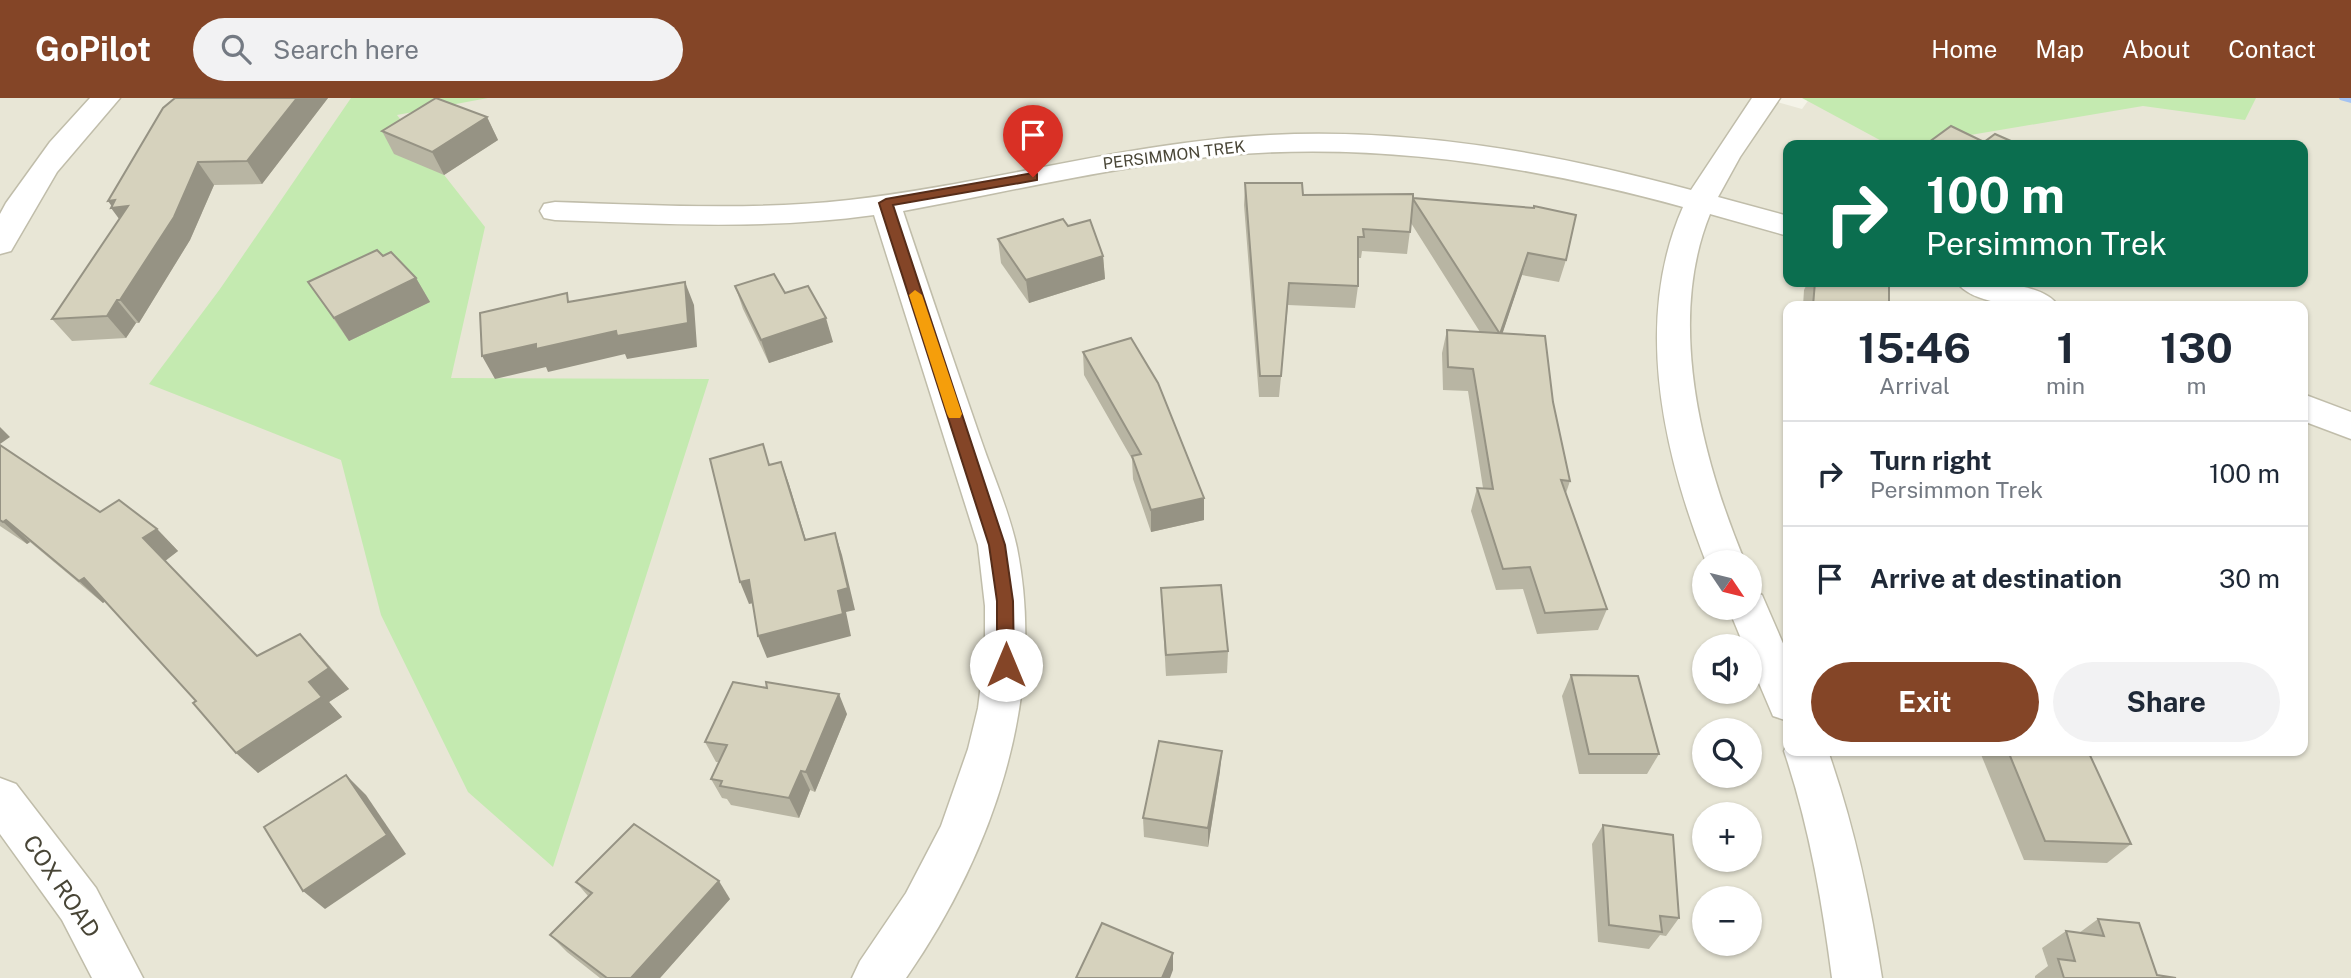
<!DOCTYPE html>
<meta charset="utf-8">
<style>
:root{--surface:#fff;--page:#f2f2f3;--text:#1f2937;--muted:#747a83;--line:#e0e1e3;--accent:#844527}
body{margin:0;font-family:"Public Sans",sans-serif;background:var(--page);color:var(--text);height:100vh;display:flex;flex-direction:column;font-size:26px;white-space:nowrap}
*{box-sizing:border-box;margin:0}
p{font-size:23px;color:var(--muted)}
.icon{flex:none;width:38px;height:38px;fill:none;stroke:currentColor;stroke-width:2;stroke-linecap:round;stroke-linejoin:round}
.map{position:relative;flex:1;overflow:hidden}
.sheet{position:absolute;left:1783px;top:203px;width:525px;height:455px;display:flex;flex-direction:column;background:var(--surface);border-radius:14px;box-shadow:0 2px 5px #0004}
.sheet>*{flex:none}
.banner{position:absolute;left:1783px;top:42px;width:525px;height:147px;border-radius:14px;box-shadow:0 2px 5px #0004;background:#0b6e4f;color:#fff;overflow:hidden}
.needle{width:46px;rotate:125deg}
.buttons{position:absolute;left:1692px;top:452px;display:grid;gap:14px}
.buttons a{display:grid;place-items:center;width:70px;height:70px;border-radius:50%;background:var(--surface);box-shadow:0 2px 5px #0004;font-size:35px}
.pin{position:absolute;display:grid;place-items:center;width:60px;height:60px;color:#fff;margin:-72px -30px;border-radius:50% 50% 50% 0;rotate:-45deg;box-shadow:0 0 7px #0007}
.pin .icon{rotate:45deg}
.me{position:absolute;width:77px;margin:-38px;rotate:0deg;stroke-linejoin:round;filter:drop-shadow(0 0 5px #0008)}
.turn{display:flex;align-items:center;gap:24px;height:147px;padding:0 28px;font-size:32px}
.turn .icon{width:91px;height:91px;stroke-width:2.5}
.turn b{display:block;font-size:49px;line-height:60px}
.eta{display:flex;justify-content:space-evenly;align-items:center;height:119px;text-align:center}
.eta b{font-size:42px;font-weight:700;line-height:49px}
.action{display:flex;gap:14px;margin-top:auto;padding:14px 28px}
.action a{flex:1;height:80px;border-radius:42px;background:var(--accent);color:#fff;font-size:28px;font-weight:700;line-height:80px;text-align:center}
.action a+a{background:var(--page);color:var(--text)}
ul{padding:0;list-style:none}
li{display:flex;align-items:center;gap:21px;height:105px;padding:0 28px;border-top:2px solid var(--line)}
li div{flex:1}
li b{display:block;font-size:26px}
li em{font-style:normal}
header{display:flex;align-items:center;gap:42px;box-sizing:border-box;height:98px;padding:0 35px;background:var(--accent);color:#fff}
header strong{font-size:33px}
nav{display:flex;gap:38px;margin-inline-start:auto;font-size:24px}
.search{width:490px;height:63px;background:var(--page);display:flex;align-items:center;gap:18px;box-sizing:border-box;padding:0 24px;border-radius:38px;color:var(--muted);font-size:26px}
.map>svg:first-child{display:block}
</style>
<header>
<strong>GoPilot</strong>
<div class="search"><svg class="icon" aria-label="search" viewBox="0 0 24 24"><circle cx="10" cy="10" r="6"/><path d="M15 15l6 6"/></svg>Search here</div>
<nav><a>Home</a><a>Map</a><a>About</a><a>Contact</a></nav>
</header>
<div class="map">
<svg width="2351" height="880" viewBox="0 0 2351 880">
<rect width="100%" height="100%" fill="#f4f3e8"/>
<path fill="#e8e6d6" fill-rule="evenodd" d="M0,0H1763L1802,11L1810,0H2351V880H0ZM1788,47H2303V184H1788ZM1788,208H2303V653H1788ZM1704,464H1750V509H1704ZM1704,548H1750V593H1704ZM1704,632H1750V677H1704ZM1704,716H1750V761H1704ZM1704,800H1750V845H1704Z"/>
<g fill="#c4eab0">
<polygon points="351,0 488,0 397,17 485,129 451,280 709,281 553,769 468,694 381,517 341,362 149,286 220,191"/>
<polygon points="1802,0 2256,0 2245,22 2143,8 1911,47 1889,47"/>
</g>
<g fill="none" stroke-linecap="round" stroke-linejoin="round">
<polygon fill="#a3c2f2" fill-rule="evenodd" points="2339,0 2351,0 2351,5 2340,2"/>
<defs>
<g id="minor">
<polygon points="90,0 120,0 57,74 11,153 0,156 0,116 6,105 50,44"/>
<path d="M1752,0H1780L1740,59L1718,99L1788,118V138L1710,116C1666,224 1702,361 1745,464H1706C1663,354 1633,222 1683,109C1530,67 1375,43 1216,58C1111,69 1007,94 903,113C928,188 954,264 980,339C992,375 1009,412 1017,450C1047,600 992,756 906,880H852L860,863L906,795L941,728L968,651L978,610L985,554V508L978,447L874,117C768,132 661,126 555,122L544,120L540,113L544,106L555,104C653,107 751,113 849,102C990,86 1127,44 1270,37C1414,30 1553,55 1691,92Z"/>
<path d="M1957,184C1983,183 2044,184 2058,208C2032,209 1972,208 1957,184Z"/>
<polygon points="2303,296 2351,314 2351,341 2303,323"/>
<polygon points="1750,493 1762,497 1788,557 1788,623 1773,618 1750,564 1750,548 1744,548 1728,509 1750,509"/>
<path d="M1788,644V653H1828C1854,727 1870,802 1882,880H1832C1822,803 1809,727 1784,653Z"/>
<polygon points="0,680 16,686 96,790 143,880 92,880 62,822 0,736"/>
</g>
</defs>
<use href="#minor" stroke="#c0bdaa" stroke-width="3"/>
<use href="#minor" fill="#fff" fill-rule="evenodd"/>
</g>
<g fill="#b8b5a3">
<polygon points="175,0 328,0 262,86 214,87 190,142 139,225 136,225 126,240 72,243 52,221 119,121"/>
<polygon points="487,19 498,42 444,77 394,56 382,33"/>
<polygon points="1245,85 1303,97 1413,100 1566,162 1559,184 1522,177 1502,236 1553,304 1570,383 1566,395 1607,511 1598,532 1537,536 1523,491 1496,492 1471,413 1477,390 1483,390 1468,293 1443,292 1442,255 1447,232 1480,234 1411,125 1407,156 1362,153 1361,160 1358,160 1358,188 1355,210 1288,207 1279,299 1259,299 1244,107"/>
<polygon points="1068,128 1103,158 1105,181 1029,205 1001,165 998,141"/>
<polygon points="416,180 430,204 349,243 308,184"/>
<polygon points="1808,184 1889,184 1889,208 1803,208 1804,192"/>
<polygon points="735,188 785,195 833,244 769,265 743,211"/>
<polygon points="1083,254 1204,400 1204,422 1151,434 1133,381 1132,361 1084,277"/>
<polygon points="0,347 100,414 157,431 178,453 165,463 257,558 320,557 349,591 329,604 342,619 258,675 196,603 105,503 103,505 30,444 27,446 0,428"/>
<polygon points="1161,490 1228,553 1227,575 1166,578 1162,511"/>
<polygon points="1571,577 1659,656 1647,676 1579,676 1562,598"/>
<polygon points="847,616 815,694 810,692 799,720 731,707 727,701 722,700 711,681 719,664 716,664 705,644"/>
<polygon points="1981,653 2088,653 2131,746 2107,765 2024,762 1980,654"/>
<polygon points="1220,673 1208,749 1144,739 1143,720"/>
<polygon points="1603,727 1679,820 1666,838 1660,837 1649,851 1598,844 1592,746"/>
<polygon points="576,784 730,801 660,880 600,880 567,854 550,837 588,798"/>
<polygon points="2098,821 2157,877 2176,880 2035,880 2035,878 2048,868 2042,850 2066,833 2079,835"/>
</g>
<g fill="#969384">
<polygon points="297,0 328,0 262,86 247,63"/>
<polygon points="487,19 498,42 444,77 432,54"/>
<polygon points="198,64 214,87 190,142 139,225 120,202"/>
<polygon points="115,102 128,108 128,133 111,110 113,110 108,103"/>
<polygon points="1528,155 1522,177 1495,258 1500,236"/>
<polygon points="1103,158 1105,181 1029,205 1026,182"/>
<polygon points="416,180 430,204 349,243 334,220"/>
<polygon points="685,184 694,207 697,249 627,261 625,256 548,274 546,269 495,281 482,258 536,246 616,233"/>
<polygon points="117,202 136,225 126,240 107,218"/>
<polygon points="826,220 833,244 769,265 761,242"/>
<polygon points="0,329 10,339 0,346"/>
<polygon points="781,364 789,386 813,465 805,442"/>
<polygon points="1204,400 1204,422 1151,434 1151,412"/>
<polygon points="6,422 30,444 27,446 3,424"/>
<polygon points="157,431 178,453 165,463 143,440"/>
<polygon points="835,435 842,457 855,512 846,514 851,538 767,560 758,538 838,493"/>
<polygon points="84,480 107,502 103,505 79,483"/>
<polygon points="749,482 758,504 749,506 740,484"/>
<polygon points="300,536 349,591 329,604 342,619 258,675 236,655 309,584"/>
<polygon points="839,596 847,616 815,694 806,674"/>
<polygon points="1222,653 1220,673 1208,749 1208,730"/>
<polygon points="801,673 810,692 799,720 789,700"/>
<polygon points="346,677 366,697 406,756 325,811 303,793"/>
<polygon points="719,783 730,801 660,880 631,880"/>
<polygon points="1173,855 1173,872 1170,880 1162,880"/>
</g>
<g fill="#d6d2bd" stroke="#969384" stroke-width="2">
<polygon points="175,0 297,0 247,63 198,64 174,119 120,202 117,202 107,218 52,221 128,108 111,110 115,102 108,103 163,10"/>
<polygon points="436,0 487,19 432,54 382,33"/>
<polygon points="1951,28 1984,44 1995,36 2020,47 1925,47"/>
<polygon points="1245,85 1302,85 1303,97 1413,96 1413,100 1534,110 1534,108 1576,117 1566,162 1528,155 1500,236 1413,101 1410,134 1363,131 1364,139 1358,139 1358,188 1289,185 1281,278 1260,278"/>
<polygon points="1063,121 1068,128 1090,122 1103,158 1026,182 998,141"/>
<polygon points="377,152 383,158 391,154 416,180 334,220 308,184"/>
<polygon points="774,176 785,195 808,188 826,220 761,242 735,188"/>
<polygon points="685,184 688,225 617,238 616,233 536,251 536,246 482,258 480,215 567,195 568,204"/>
<polygon points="1815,184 1889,184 1889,208 1813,208"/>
<polygon points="1447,232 1545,238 1553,304 1570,383 1561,382 1607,511 1545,515 1530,469 1503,471 1477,390 1493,391 1473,271 1448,269"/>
<polygon points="1131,240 1158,285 1204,400 1151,412 1132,358 1141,356 1083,254"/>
<polygon points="763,346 769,367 781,364 805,442 835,435 848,490 838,493 843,516 758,538 749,482 740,484 710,361"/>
<polygon points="0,347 100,414 119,402 157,431 143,440 257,558 300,536 329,570 309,584 322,599 236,655 193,605 196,603 84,480 79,483 6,422 3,424 0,422"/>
<polygon points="2303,368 2306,369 2303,391"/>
<polygon points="1221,487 1228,553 1166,557 1161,490"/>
<polygon points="1571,577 1638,578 1659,656 1589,656"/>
<polygon points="733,584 767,590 766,584 839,596 806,674 801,673 789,700 720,688 722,683 711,681 727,647 705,644"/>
<polygon points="1159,643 1222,653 1208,730 1143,720"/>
<polygon points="2008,653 2088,653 2131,746 2045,743"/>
<polygon points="346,677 387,737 303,793 264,729"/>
<polygon points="634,726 719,783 631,880 607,880 550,837 592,795 576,784"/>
<polygon points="1603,727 1673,737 1679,820 1660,818 1662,834 1609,827"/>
<polygon points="2098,821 2139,825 2157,877 2176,880 2064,880 2058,861 2075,863 2066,833 2104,838"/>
<polygon points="1102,825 1173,855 1162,880 1076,880"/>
</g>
<polygon fill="#844527" stroke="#562d19" stroke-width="2" points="1033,75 1037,76 1037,82 893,107 1005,447 1013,503 1014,567 1012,572 1006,574 1000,572 997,567 997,503 989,447 879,105 886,101"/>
<polygon fill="#f59e0b" points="915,192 922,197 962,316 960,320 949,320 947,316 909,197"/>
<g text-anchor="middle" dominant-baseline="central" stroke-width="6" stroke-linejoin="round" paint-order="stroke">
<g font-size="16" fill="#484536" stroke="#fff">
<text transform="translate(1174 57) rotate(-7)">PERSIMMON TREK</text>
</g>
<g font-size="23" fill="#484536" stroke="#fff">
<text transform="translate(62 788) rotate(56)">COX ROAD</text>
</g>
</g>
</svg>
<div class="buttons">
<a><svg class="needle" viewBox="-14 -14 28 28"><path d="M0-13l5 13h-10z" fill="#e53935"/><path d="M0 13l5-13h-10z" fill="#747a83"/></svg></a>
<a><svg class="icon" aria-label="sound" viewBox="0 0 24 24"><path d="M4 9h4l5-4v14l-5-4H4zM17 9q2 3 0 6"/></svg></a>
<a><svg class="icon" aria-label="search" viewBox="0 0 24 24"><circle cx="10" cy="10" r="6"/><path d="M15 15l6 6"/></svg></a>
<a>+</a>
<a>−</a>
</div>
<div class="pin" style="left:1033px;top:79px;background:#d93025"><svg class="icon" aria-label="arrive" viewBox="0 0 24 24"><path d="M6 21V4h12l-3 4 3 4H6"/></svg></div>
<svg class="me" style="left:1006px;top:567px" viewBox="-20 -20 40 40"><circle r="19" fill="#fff"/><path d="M0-13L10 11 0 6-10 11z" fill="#844527"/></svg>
<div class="banner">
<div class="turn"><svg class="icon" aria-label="right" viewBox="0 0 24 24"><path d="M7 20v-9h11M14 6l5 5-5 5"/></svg><div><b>100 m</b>Persimmon Trek</div></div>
</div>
<section class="sheet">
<div class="eta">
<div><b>15:46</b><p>Arrival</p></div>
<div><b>1</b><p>min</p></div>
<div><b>130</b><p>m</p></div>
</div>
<ul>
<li><svg class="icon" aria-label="right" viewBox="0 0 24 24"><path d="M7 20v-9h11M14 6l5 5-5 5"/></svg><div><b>Turn right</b><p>Persimmon Trek</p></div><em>100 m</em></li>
<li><svg class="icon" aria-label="arrive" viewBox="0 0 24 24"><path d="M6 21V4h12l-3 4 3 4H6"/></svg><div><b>Arrive at destination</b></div><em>30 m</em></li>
</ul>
<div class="action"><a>Exit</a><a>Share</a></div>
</section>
</div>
